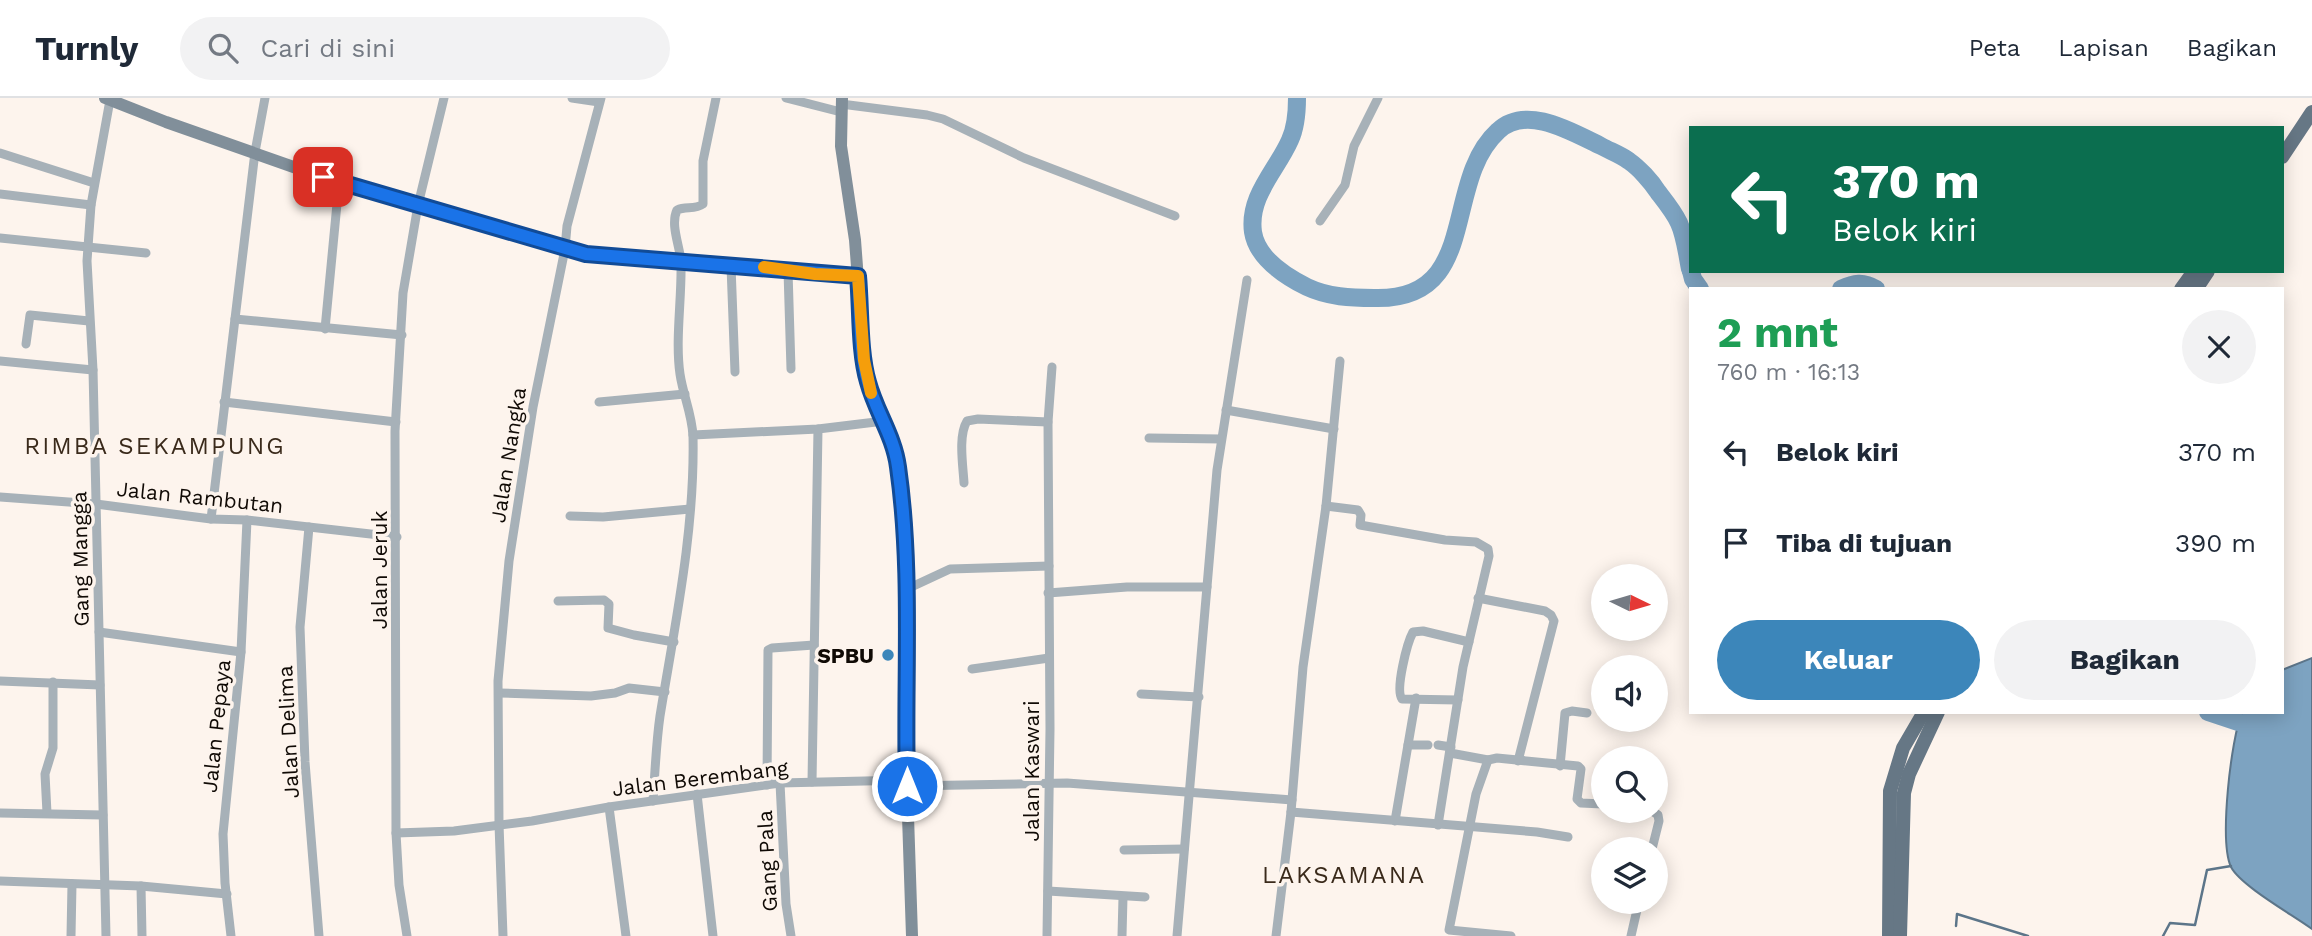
<!DOCTYPE html>
<html lang="id">
<meta charset="utf-8">
<style>
:root{--surface:#fff;--page:#f2f2f3;--text:#1f2937;--muted:#747a83;--line:#e0e1e3;--accent:#3c86ba}
body{margin:0;font-family:"Work Sans",sans-serif;background:var(--page);color:var(--text);height:100vh;display:flex;flex-direction:column;font-size:26px;white-space:nowrap}
*{box-sizing:border-box;margin:0}
p{font-size:23px;color:var(--muted)}
.icon{flex:none;width:38px;height:38px;fill:none;stroke:currentColor;stroke-width:2;stroke-linecap:round;stroke-linejoin:round}
.map{position:relative;flex:1;overflow:hidden}
.side{position:absolute;left:1689px;top:189px;width:595px;height:427px;display:flex;flex-direction:column;background:var(--surface);border-radius:0px;box-shadow:0 4px 18px #0003}
.side>*{flex:none}
.banner{position:absolute;left:1689px;top:28px;width:595px;height:147px;border-radius:0px;box-shadow:0 4px 18px #0003;background:#0b6e4f;color:#fff;overflow:hidden}
.needle{width:46px;rotate:95deg}
.controls{position:absolute;left:1591px;top:466px;display:grid;gap:14px}
.controls a{display:grid;place-items:center;width:77px;height:77px;border-radius:50%;background:var(--surface);box-shadow:0 4px 18px #0003;font-size:35px}
.pin{position:absolute;display:grid;place-items:center;width:60px;height:60px;color:#fff;margin:-30px;border-radius:14px;box-shadow:0 4px 10px #0006}
.me{position:absolute;width:77px;margin:-38px;rotate:0deg;stroke-linejoin:round;filter:drop-shadow(0 0 5px #0008)}
.turn{display:flex;align-items:center;gap:24px;height:147px;padding:0 28px;font-size:32px}
.turn .icon{width:91px;height:91px;stroke-width:2.5}
.turn b{display:block;font-size:49px;line-height:60px}
.round{display:grid;place-items:center;flex:none;width:74px;height:74px;border-radius:37px;background:var(--page)}
.head{display:flex;align-items:center;justify-content:space-between;height:119px;padding:0 28px}
h1{font-size:42px;font-weight:700;line-height:52px;color:#1e9e55}
.primary-button{display:flex;gap:14px;margin-top:auto;padding:14px 28px}
.primary-button a{flex:1;height:80px;border-radius:42px;background:var(--accent);color:#fff;font-size:28px;font-weight:700;line-height:80px;text-align:center}
.primary-button a+a{background:var(--page);color:var(--text)}
ul{padding:0;list-style:none}
li{display:flex;align-items:center;gap:21px;height:91px;padding:0 28px}
li div{flex:1}
li b{display:block;font-size:26px}
li em{font-style:normal}
header{display:flex;align-items:center;gap:42px;box-sizing:border-box;height:98px;padding:0 35px;background:var(--surface);border-bottom:2px solid var(--line)}
header strong{font-size:33px}
nav{display:flex;gap:38px;margin-inline-start:auto;font-size:24px}
.search{width:490px;height:63px;background:var(--page);display:flex;align-items:center;gap:18px;box-sizing:border-box;padding:0 24px;border-radius:38px;color:var(--muted);font-size:26px}
.map>svg:first-child{display:block}
</style>
<header>
<strong>Turnly</strong>
<div class="search"><svg class="icon" aria-label="search" viewBox="0 0 24 24"><circle cx="10" cy="10" r="6"/><path d="M15 15l6 6"/></svg>Cari di sini</div>
<nav><a>Peta</a><a>Lapisan</a><a>Bagikan</a></nav>
</header>
<div class="map">
<svg width="2312" height="838" viewBox="0 0 2312 838">
<rect width="100%" height="100%" fill="#fdf4ed"/>
<path fill="#7da3c1" stroke="#5c7589" stroke-width="2" d="M2312,560V831C2293,817 2241,788 2231,769C2219,743 2231,641 2242,614H2282V572Z"/>
<g fill="none" stroke-linecap="round" stroke-linejoin="round">
<g stroke="#5c7589" stroke-width="2.5">
<polyline points="1956,828 1957,816 2028,838"/>
<polyline points="2163,838 2170,825 2195,827 2207,772 2231,768"/>
</g>
<g stroke="#7da3c1" stroke-width="18">
<path d="M1297,0C1297,14 1296,29 1290,42C1277,72 1248,98 1253,134C1257,160 1285,178 1307,189C1328,199 1351,200 1374,200C1482,203 1441,85 1498,33C1526,6 1572,34 1601,48C1610,53 1621,57 1629,63C1639,70 1651,83 1658,94C1665,103 1674,114 1679,125C1685,138 1687,156 1690,171"/>
<polyline points="1691,173 1693,181 1700,191"/>
<path d="M1841,191C1854,185 1863,183 1876,191"/>
<polyline points="2208,614 2238,624"/>
</g>
<g stroke="#a7b1b8" stroke-width="9">
<polyline points="572,0 599,4"/>
<polyline points="786,0 841,14"/>
<polyline points="841,6 927,17 943,21 1024,60 1175,118"/>
<polyline points="0,55 94,85"/>
<polyline points="0,96 91,107"/>
<polyline points="1320,123 1345,87 1354,48 1378,0"/>
<polyline points="0,140 146,155"/>
<polyline points="731,168 735,274"/>
<polyline points="788,173 791,271"/>
<polyline points="235,221 402,237"/>
<polyline points="325,231 339,85"/>
<polyline points="26,246 30,217 89,223"/>
<polyline points="0,263 93,272"/>
<polyline points="224,304 396,324"/>
<polyline points="599,304 685,296"/>
<polyline points="1226,312 1334,331"/>
<polyline points="693,337 818,331 884,323"/>
<polyline points="1149,340 1221,341"/>
<path d="M964,385C963,367 958,338 967,323L978,321L1048,324"/>
<polyline points="0,399 96,406 211,421 247,422 397,439"/>
<polyline points="1326,408 1358,412 1361,417 1360,427 1445,442 1476,444 1488,451 1489,458 1463,569 1438,727"/>
<polyline points="570,418 603,419 690,411"/>
<polyline points="211,421 255,54 265,0"/>
<polyline points="309,429 300,529 305,664 319,838"/>
<polyline points="907,491 950,471 1049,468"/>
<polyline points="1048,495 1127,489 1207,489"/>
<polyline points="1478,500 1545,513 1551,517 1554,523 1518,663"/>
<polyline points="558,503 604,502 609,506 608,530 634,537 674,544"/>
<polyline points="99,534 241,554"/>
<polyline points="972,571 1049,560"/>
<polyline points="0,583 100,587"/>
<polyline points="499,595 591,598 615,595 629,590 665,594"/>
<polyline points="1141,596 1199,599"/>
<path d="M1458,602L1402,601C1395,592 1407,545 1413,534L1423,533L1469,544"/>
<polyline points="1408,647 1428,647"/>
<polyline points="1438,647 1451,649"/>
<polyline points="1450,655 1488,662"/>
<polyline points="1560,668 1565,615 1572,613 1587,615"/>
<polyline points="812,684 818,331"/>
<polyline points="780,685 786,806 791,838"/>
<polyline points="767,687 768,552 772,550 814,547"/>
<polyline points="907,688 1067,685 1292,702"/>
<polyline points="697,696 713,838"/>
<path d="M653,703C655,675 656,646 660,618C675,526 695,432 693,338C692,316 683,297 680,276C675,242 682,200 681,164C680,148 670,127 677,112C686,108 695,112 703,106V63L716,0"/>
<polyline points="609,709 626,838"/>
<polyline points="1651,712 1658,717 1659,723 1652,751"/>
<polyline points="1291,714 1537,734 1568,739"/>
<polyline points="0,715 103,717"/>
<polyline points="47,715 45,676 53,650 53,584"/>
<polyline points="1395,723 1416,600"/>
<polyline points="396,735 454,733 532,723 609,709 780,685 907,682"/>
<polyline points="1124,752 1184,751"/>
<polyline points="0,783 141,788 227,796"/>
<polyline points="141,788 142,838"/>
<polyline points="1048,793 1145,799"/>
<polyline points="71,838 72,786"/>
<polyline points="106,838 93,272 87,163 91,107 110,2"/>
<polyline points="231,838 225,785 223,736 241,554 247,422"/>
<polyline points="407,838 399,787 396,735 395,333 403,195 418,107 444,0"/>
<polyline points="503,838 499,726 498,583 509,463 533,309 565,151 567,128 601,0"/>
<polyline points="1047,838 1050,631 1048,324 1052,269"/>
<polyline points="1122,838 1123,799"/>
<polyline points="1177,838 1217,372 1247,182"/>
<polyline points="1276,838 1291,714 1303,569 1326,408 1340,263"/>
<polyline points="1511,838 1449,832 1476,696 1488,662 1497,660 1578,668 1581,671 1577,701 1581,705 1603,706"/>
<polyline points="1631,838 1639,803"/>
</g>
<g stroke="#818f9a" stroke-width="12">
<polyline points="105,0 166,24 339,85 473,124 525,137 565,151 609,158 681,163 709,167 760,169 815,176 858,178"/>
<polyline points="842,0 841,48 855,142 865,275 872,297 893,343 900,391 907,491 907,688 912,838"/>
</g>
<g stroke="#667785" stroke-width="14">
<polyline points="2282,59 2312,14"/>
<polyline points="2181,191 2194,173"/>
<polyline points="2196,191 2208,173"/>
<polyline points="1889,838 1890,693 1903,650 1924,614"/>
<polyline points="1900,838 1904,695 1909,676 1938,614"/>
</g>
</g>
<g fill="none" stroke-linecap="round" stroke-linejoin="round">
<defs>
<path id="route" d="M323,79L586,156L858,178C861,211 859,254 868,284C876,314 894,338 898,369C913,475 904,582 907,688"/>
</defs>
<use href="#route" stroke="#114b97" stroke-width="18"/>
<use href="#route" stroke="#1a73e8" stroke-width="12"/>
<polyline stroke="#f59e0b" stroke-width="12" points="764,169 815,176 858,178 864,262 871,295"/>
</g>
<circle fill="#3c86ba" stroke="#fdf4ed" stroke-width="2.5" cx="888" cy="557" r="7"/>
<g text-anchor="middle" dominant-baseline="central" stroke-width="7" stroke-linejoin="round" paint-order="stroke">
<g font-size="21" fill="#100a05" stroke="#fdf4ed">
<text transform="translate(508 357) rotate(-81)">Jalan Nangka</text>
<text transform="translate(200 399) rotate(6)">Jalan Rambutan</text>
<text transform="translate(80 461) rotate(-91)">Gang Mangga</text>
<text transform="translate(379 472) rotate(-90)">Jalan Jeruk</text>
<text transform="translate(216 628) rotate(-84)">Jalan Pepaya</text>
<text transform="translate(288 634) rotate(-93)">Jalan Delima</text>
<text transform="translate(1031 673) rotate(-90)">Jalan Kaswari</text>
<text transform="translate(700 680) rotate(-7)">Jalan Berembang</text>
<text transform="translate(767 763) rotate(-93)">Gang Pala</text>
</g>
<g font-size="21" font-weight="bold" fill="#100a05" stroke="#fdf4ed" text-anchor="end">
<text x="874" y="557">SPBU</text>
</g>
<g font-size="24" letter-spacing="2" fill="#3a2a1b" stroke="#fdf4ed">
<text x="155" y="348">RIMBA SEKAMPUNG</text>
<text x="1344" y="777">LAKSAMANA</text>
</g>
</g>
</svg>
<div class="controls">
<a><svg class="needle" viewBox="-14 -14 28 28"><path d="M0-13l5 13h-10z" fill="#e53935"/><path d="M0 13l5-13h-10z" fill="#747a83"/></svg></a>
<a><svg class="icon" aria-label="sound" viewBox="0 0 24 24"><path d="M4 9h4l5-4v14l-5-4H4zM17 9q2 3 0 6"/></svg></a>
<a><svg class="icon" aria-label="search" viewBox="0 0 24 24"><circle cx="10" cy="10" r="6"/><path d="M15 15l6 6"/></svg></a>
<a><svg class="icon" aria-label="layers" viewBox="0 0 24 24"><path d="M12 4l9 5-9 5-9-5zM3 14l9 5 9-5"/></svg></a>
</div>
<div class="pin" style="left:323px;top:79px;background:#d93025"><svg class="icon" aria-label="arrive" viewBox="0 0 24 24"><path d="M6 21V4h12l-3 4 3 4H6"/></svg></div>
<svg class="me" style="left:907px;top:688px" viewBox="-20 -20 40 40"><circle r="17" fill="#1a73e8" stroke="#fff" stroke-width="3"/><path d="M0-11L8 9 0 5-8 9z" fill="#fff"/></svg>
<div class="banner">
<div class="turn"><svg class="icon" aria-label="left" viewBox="0 0 24 24"><path d="M17 20v-9H6M10 6l-5 5 5 5"/></svg><div><b>370 m</b>Belok kiri</div></div>
</div>
<section class="side">
<div class="head"><div><h1>2 mnt</h1><p>760 m · 16:13</p></div><a class="round"><svg class="icon" aria-label="close" viewBox="0 0 24 24"><path d="M6 6l12 12M18 6L6 18"/></svg></a></div>
<ul>
<li><svg class="icon" aria-label="left" viewBox="0 0 24 24"><path d="M17 20v-9H6M10 6l-5 5 5 5"/></svg><div><b>Belok kiri</b></div><em>370 m</em></li>
<li><svg class="icon" aria-label="arrive" viewBox="0 0 24 24"><path d="M6 21V4h12l-3 4 3 4H6"/></svg><div><b>Tiba di tujuan</b></div><em>390 m</em></li>
</ul>
<div class="primary-button"><a>Keluar</a><a>Bagikan</a></div>
</section>
</div>
